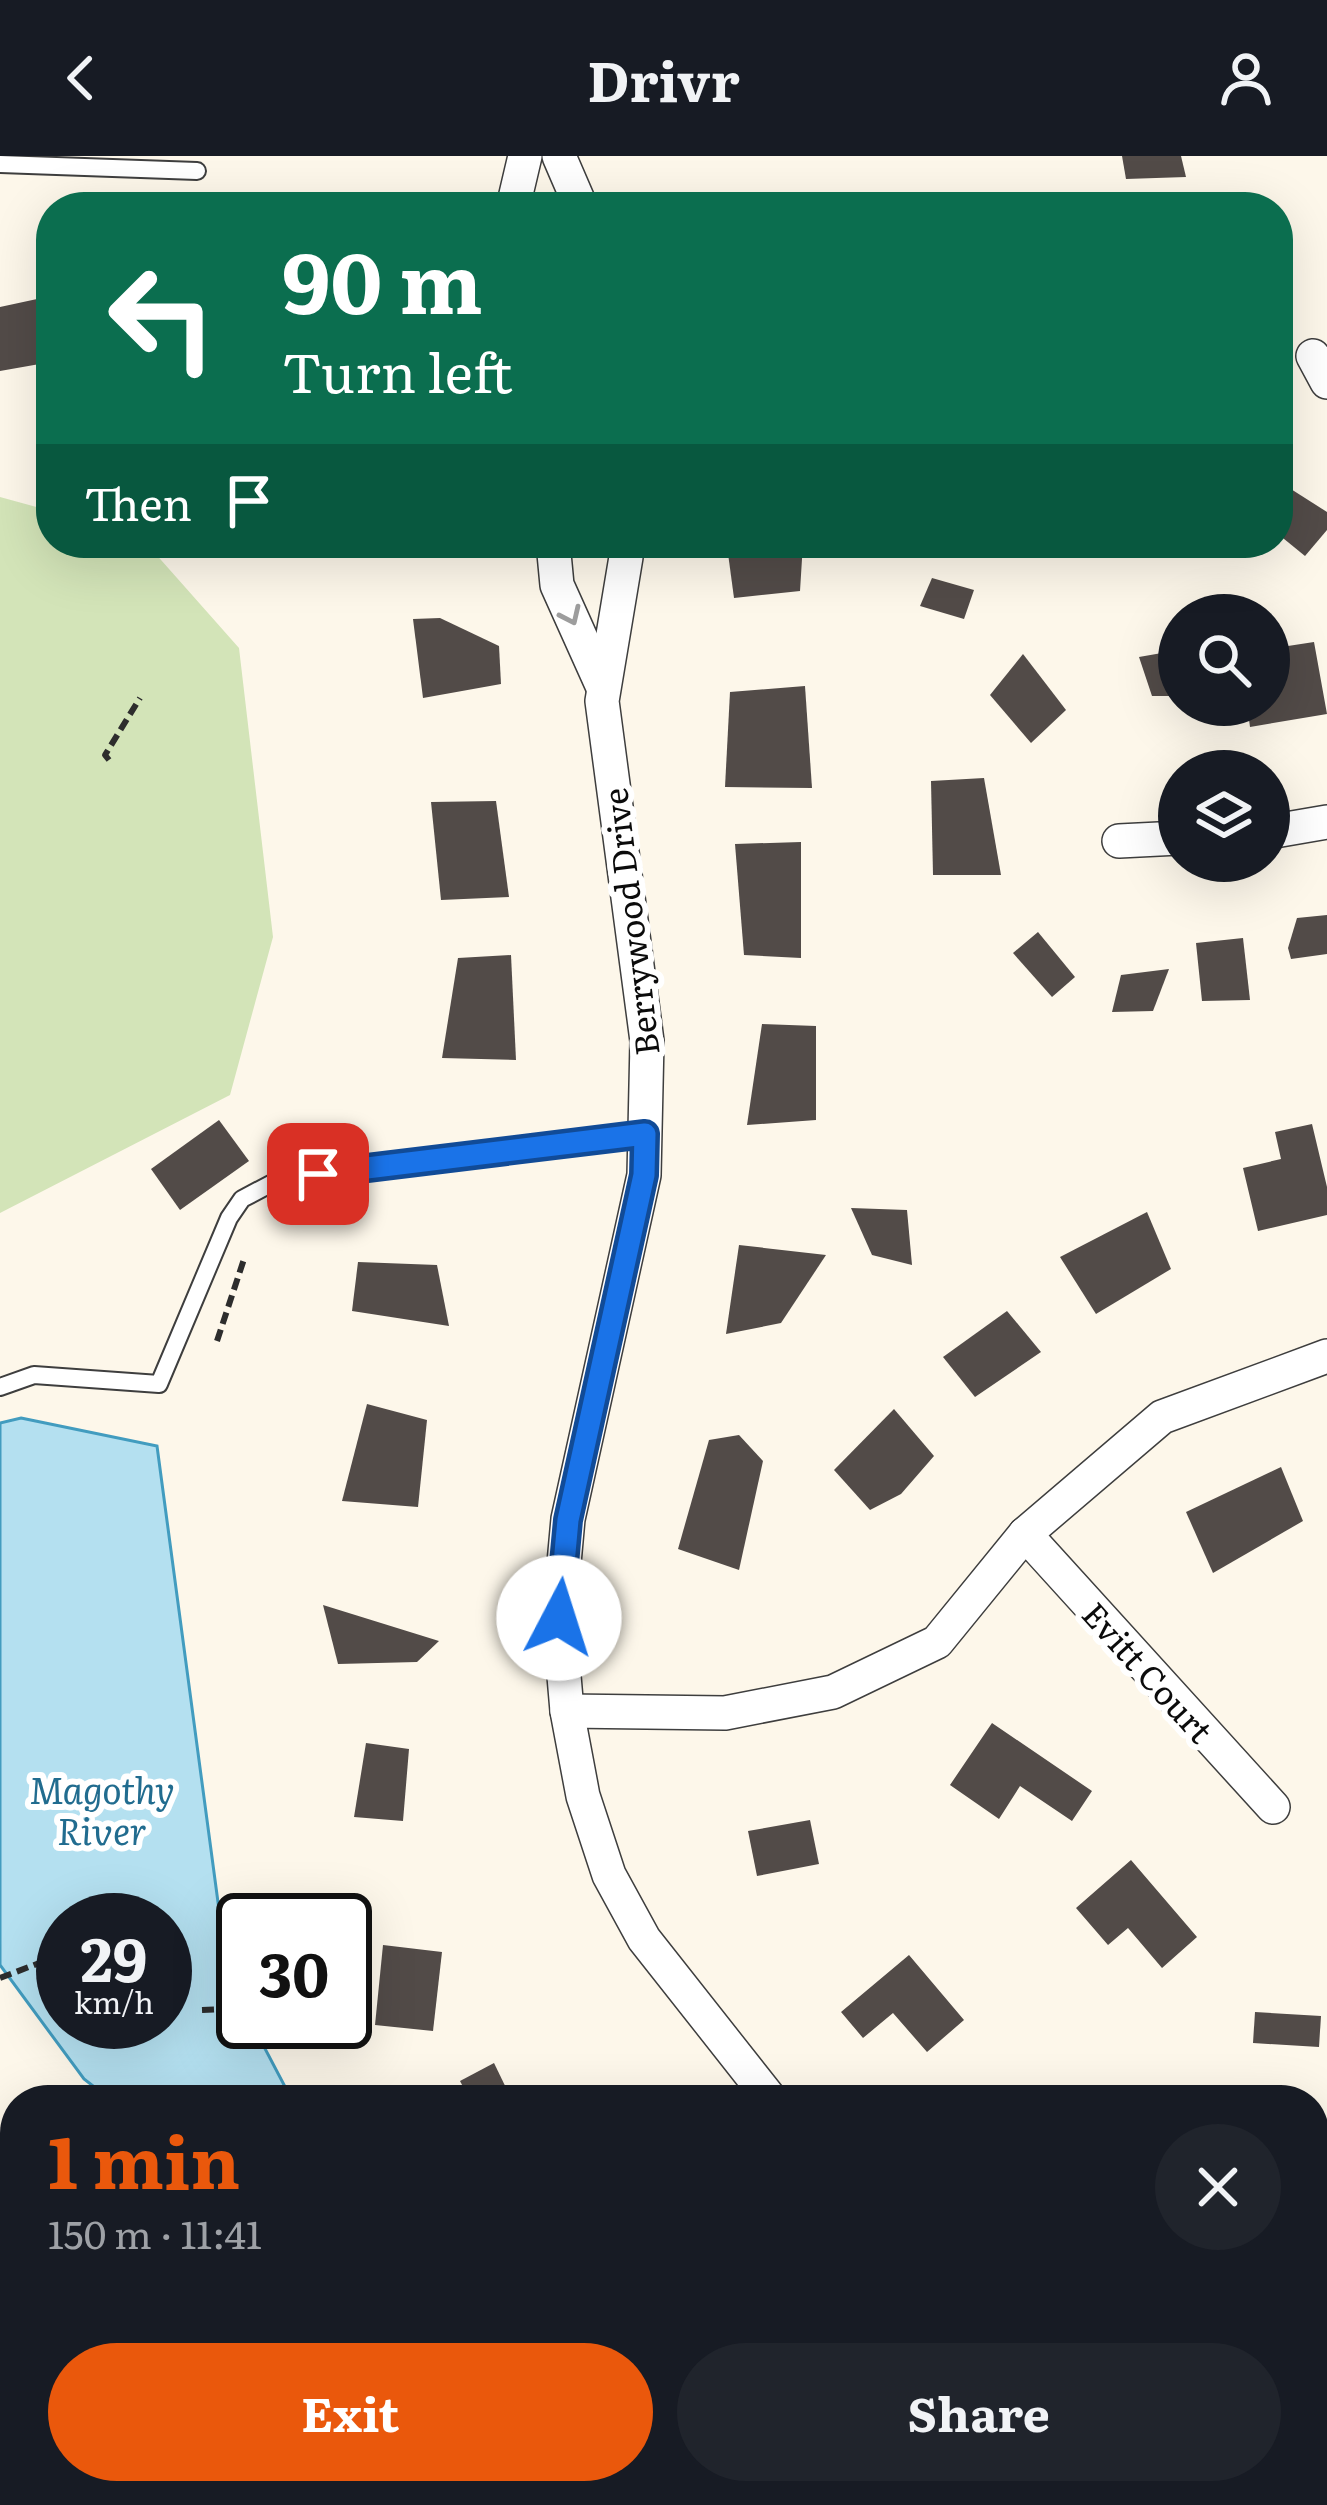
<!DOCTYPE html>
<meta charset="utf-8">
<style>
:root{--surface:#171b24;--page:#20242c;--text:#f1f3f6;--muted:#9ea1a6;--accent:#ea580c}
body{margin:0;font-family:Literata,serif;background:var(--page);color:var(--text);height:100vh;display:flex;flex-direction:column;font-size:45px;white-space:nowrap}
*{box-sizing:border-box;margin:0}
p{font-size:39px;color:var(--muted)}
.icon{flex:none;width:66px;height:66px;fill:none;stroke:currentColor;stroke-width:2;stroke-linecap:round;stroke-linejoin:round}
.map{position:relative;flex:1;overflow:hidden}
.details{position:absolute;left:0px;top:1929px;width:1329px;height:420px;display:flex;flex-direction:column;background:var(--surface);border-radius:48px 48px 0 0;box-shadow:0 12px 48px #0002}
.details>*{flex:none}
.guide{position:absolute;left:36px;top:36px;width:1257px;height:366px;border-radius:48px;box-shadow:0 12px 48px #0002;background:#0b6e4f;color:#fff;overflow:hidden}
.tools{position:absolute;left:1158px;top:438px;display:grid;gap:24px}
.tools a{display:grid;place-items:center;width:132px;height:132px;border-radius:50%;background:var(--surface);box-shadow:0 12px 48px #0002;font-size:60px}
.speed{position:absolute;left:36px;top:1737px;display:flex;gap:24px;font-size:60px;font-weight:700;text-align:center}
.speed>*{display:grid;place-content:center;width:156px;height:156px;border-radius:50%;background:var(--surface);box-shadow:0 12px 48px #0002;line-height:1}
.speed small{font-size:30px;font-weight:400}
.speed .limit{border:6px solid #111;border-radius:18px;background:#fff;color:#111}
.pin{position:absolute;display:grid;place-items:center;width:102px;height:102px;color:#fff;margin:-51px;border-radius:24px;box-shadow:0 6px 18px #0006}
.me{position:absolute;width:132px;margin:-66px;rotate:5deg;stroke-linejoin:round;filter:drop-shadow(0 0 9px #0008)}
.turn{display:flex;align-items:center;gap:42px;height:252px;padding:0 48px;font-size:54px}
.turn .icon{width:156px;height:156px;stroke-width:2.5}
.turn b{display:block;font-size:84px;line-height:102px}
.then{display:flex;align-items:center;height:114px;padding:0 48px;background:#0003;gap:24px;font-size:45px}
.round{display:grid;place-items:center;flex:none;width:126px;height:126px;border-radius:63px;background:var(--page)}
.head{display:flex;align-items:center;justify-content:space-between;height:204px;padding:0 48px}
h1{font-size:72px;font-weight:700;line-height:90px;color:var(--accent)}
.cta{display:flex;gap:24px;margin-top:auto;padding:24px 48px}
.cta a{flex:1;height:138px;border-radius:72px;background:var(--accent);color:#fff;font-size:48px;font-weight:700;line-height:138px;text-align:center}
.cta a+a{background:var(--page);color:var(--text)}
header{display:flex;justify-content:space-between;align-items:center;height:156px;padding:0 48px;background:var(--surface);font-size:54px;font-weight:700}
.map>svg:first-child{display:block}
</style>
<header><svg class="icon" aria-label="back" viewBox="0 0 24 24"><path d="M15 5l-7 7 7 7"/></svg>Drivr<svg class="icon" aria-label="person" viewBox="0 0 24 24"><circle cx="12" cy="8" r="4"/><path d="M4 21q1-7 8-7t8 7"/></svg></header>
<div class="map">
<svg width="1327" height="2349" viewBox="0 0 1327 2349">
<rect width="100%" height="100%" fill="#fdf7ea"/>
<polygon fill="#d3e4b8" points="0,341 51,355 51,387 146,387 239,492 273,781 230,939 0,1057"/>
<g fill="#b4e0f0" stroke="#429cbf" stroke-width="3" fill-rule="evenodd">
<path d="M21,1262L157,1290L228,1821L243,1850V1866H251L292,1944H111L84,1923L0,1809V1267ZM63,1764H165V1866H63Z"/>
<polygon points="0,2123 15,2129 15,2334 581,2334 592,2349 0,2349"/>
</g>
<g fill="#524b48">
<polygon points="1122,0 1181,0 1186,21 1126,23"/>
<polygon points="51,140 51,206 0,215 0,151"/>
<polygon points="1283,328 1327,356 1327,374 1305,400 1278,378 1278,337"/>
<polygon points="731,387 803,387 800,435 734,442 727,390"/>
<polygon points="932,422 974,434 964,463 920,450"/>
<polygon points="440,462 499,490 501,528 423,542 413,463"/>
<polygon points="1314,486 1327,558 1250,571 1247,549 1269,549 1269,493"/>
<polygon points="1179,494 1179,540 1152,540 1139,501"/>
<polygon points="1023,498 1066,554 1031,587 990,539"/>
<polygon points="805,530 812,632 725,631 730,536"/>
<polygon points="984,622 1001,719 933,719 931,625"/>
<polygon points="496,645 509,741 441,744 431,646"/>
<polygon points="801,686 801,802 744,799 735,688"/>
<polygon points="1327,759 1327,798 1291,803 1288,792 1297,762"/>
<polygon points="1038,776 1075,821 1052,841 1013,797"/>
<polygon points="1243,782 1250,844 1202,845 1196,787"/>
<polygon points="511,799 516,904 442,902 458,802"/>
<polygon points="1169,813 1153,855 1112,856 1121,819"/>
<polygon points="762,868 816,870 816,964 747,969"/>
<polygon points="219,964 249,1005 180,1054 151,1013"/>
<polygon points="1312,968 1327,1031 1327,1059 1258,1075 1243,1012 1281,1003 1275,976"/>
<polygon points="851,1052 907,1054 912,1109 872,1099"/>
<polygon points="1147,1056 1171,1113 1096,1158 1060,1101"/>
<polygon points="739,1089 826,1099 781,1167 726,1178"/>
<polygon points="358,1106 437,1109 449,1170 352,1155"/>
<polygon points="1007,1155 1041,1196 975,1241 943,1201"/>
<polygon points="367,1248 427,1264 418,1351 342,1345"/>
<polygon points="894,1253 934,1300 901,1338 870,1354 834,1314"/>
<polygon points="739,1279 763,1305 739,1414 678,1393 709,1284"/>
<polygon points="1281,1311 1303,1365 1213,1417 1186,1356"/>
<polygon points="323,1449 439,1485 417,1506 338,1508"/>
<polygon points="992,1567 1092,1635 1072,1665 1020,1630 999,1663 950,1629"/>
<polygon points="366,1587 409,1593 403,1665 354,1661"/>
<polygon points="810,1664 819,1708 757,1720 748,1675"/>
<polygon points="1131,1704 1197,1781 1162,1812 1128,1772 1108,1789 1076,1752"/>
<polygon points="383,1789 442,1796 433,1875 375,1869"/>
<polygon points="909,1799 964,1864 927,1896 893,1857 863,1882 841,1856"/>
<polygon points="1255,1856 1321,1860 1319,1891 1253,1887"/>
<polygon points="494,1907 512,1944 470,1944 460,1925"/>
<polygon points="786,2334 849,2334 853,2349 790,2349"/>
</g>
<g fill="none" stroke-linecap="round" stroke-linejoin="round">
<defs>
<g id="service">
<polyline points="0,8 197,15"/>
<polyline points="0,1231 34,1219 159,1228 229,1062 242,1043 280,1023 645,978"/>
</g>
<g id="minor">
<polyline points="559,0 581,51"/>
<polyline points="513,51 525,0"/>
<polyline points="1313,200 1327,226"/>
<polyline points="553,387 557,429 602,529"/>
<polyline points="625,387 626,401 602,545 647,885 644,1019 568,1363 559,1462 567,1555 583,1640 609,1719 644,1783 771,1944"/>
<polyline points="1269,676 1327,666"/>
<polyline points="1119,685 1179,682"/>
<polyline points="1025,1378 1273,1651"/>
<polyline points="567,1555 725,1557 833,1536 937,1486 1025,1378 1162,1261 1327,1200"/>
<polyline points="1314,2331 1327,2329"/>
<polyline points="969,2334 972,2349"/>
<polyline points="1174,2349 1294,2334"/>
</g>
</defs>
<use href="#service" stroke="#3e3e3e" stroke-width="20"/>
<use href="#minor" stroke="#3e3e3e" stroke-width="36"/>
<g stroke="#2d2d2d" stroke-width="6" stroke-dasharray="12 6" stroke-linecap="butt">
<polyline points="109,604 105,599 140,542"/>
<polyline points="217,1185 245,1100"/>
<polyline points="0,1822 63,1798"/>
<polyline points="202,1854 227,1853 222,1834 243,1830"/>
<polyline points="515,2349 536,2334"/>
</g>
<use href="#service" stroke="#fff" stroke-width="16"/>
<use href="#minor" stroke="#fff" stroke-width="33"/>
</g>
<defs><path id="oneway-chevron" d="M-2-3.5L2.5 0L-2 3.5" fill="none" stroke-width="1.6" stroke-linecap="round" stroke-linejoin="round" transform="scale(3)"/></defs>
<use stroke="#9d9d9d" href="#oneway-chevron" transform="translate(571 460) rotate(65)"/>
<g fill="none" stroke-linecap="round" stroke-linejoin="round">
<defs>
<polyline id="route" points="318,1018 645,978 644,1019 568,1364 559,1462"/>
</defs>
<use href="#route" stroke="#114b97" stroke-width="30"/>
<use href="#route" stroke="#1a73e8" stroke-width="21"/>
</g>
<g text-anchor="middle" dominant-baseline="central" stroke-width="12" stroke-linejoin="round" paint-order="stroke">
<g font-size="33" fill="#0b0b0b" stroke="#fff">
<text transform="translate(629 766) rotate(-97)">Berrywood Drive</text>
<text transform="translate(1149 1515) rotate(48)">Evitt Court</text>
</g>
<g font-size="36" font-style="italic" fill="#216c8f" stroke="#fff">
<text x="102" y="1632">Magothy<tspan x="102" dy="41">River</tspan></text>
</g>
</g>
</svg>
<div class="tools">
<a><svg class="icon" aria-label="search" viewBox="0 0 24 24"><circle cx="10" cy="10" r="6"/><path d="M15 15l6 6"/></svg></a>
<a><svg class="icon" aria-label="layers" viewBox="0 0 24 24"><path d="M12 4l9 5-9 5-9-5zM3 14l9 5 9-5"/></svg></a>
</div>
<div class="speed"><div>29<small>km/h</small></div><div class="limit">30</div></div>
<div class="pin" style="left:318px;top:1018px;background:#d93025"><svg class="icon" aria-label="arrive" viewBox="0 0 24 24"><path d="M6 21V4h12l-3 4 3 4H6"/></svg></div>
<svg class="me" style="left:559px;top:1462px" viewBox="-20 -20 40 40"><circle r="19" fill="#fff"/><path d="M0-13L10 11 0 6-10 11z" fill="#1a73e8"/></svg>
<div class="guide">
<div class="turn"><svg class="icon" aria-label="left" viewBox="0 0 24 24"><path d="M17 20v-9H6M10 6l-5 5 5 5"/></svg><div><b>90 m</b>Turn left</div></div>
<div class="then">Then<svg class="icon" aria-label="arrive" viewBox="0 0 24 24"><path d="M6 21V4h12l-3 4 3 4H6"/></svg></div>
</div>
<section class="details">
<div class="head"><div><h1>1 min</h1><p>150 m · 11:41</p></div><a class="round"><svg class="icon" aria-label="close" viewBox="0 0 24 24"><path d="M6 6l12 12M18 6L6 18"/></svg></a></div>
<div class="cta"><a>Exit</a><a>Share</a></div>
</section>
</div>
